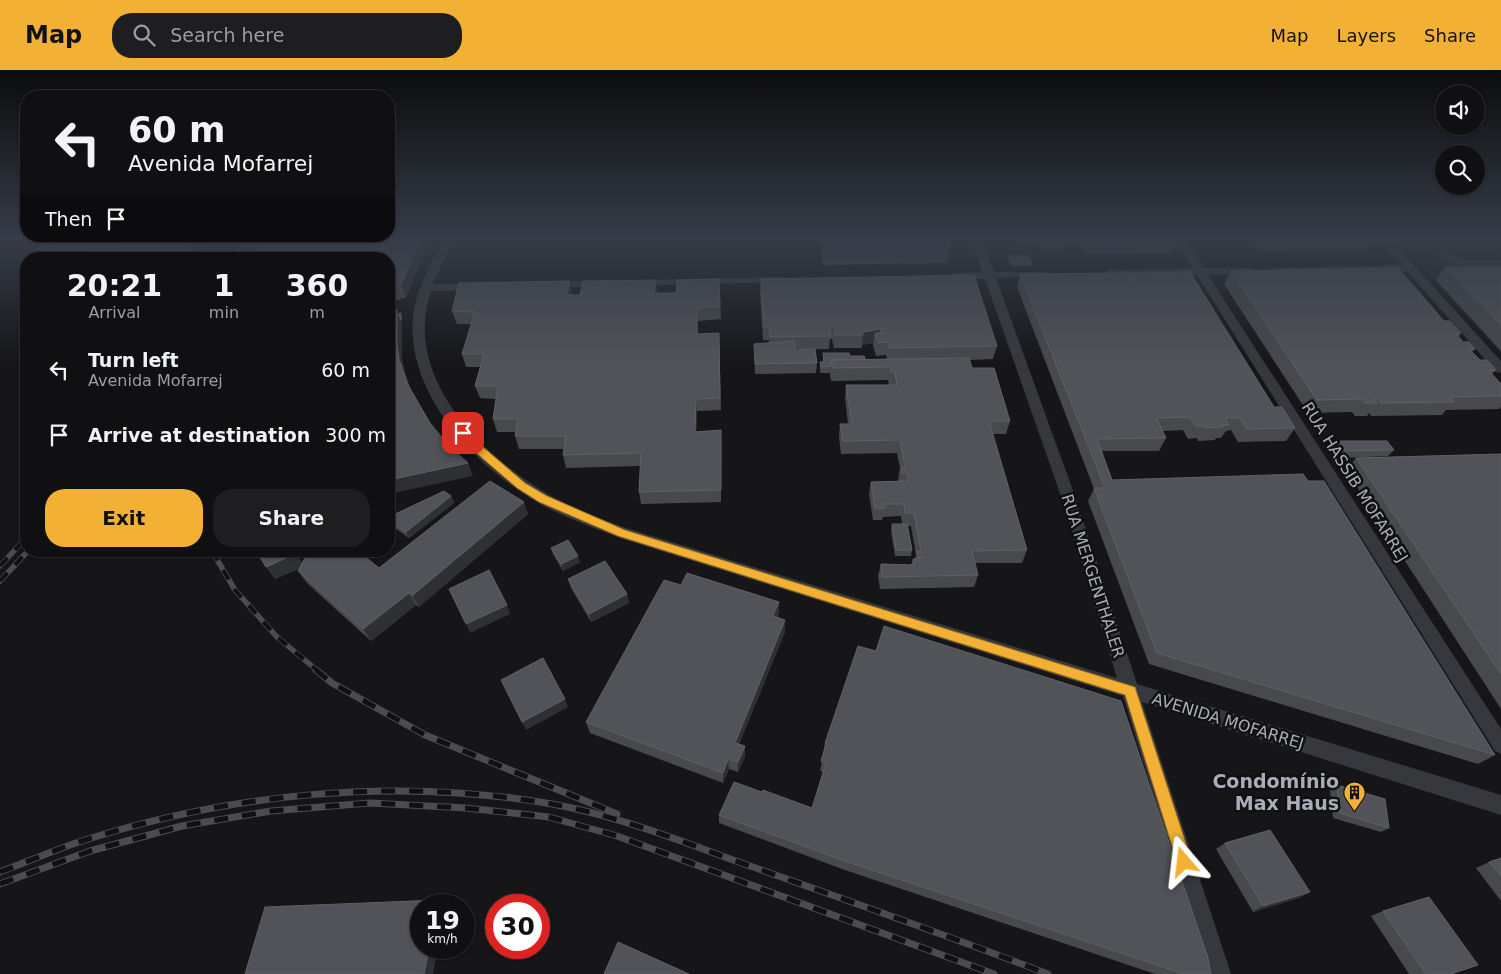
<!DOCTYPE html>
<meta charset="utf-8">
<style>
:root{--surface:#101012;--page:#1e1e20;--text:#f1f3f6;--muted:#9c9d9f;--line:#303032;--accent:#f2b134}
body{margin:0;font-family:"DejaVu Sans",sans-serif;background:var(--page);color:var(--text);height:100vh;display:flex;flex-direction:column;font-size:19px;white-space:nowrap}
*{box-sizing:border-box;margin:0}
p{font-size:16px;color:var(--muted)}
.icon{flex:none;width:28px;height:28px;fill:none;stroke:currentColor;stroke-width:2;stroke-linecap:round;stroke-linejoin:round}
.map{position:relative;flex:1;overflow:hidden}
.sheet{position:absolute;left:20px;top:182px;width:375px;height:305px;display:flex;flex-direction:column;background:var(--surface);border-radius:20px;box-shadow:0 1px 4px #0004,0 0 0 1px var(--line)}
.sheet>*{flex:none}
.hud{position:absolute;left:20px;top:20px;width:375px;height:152px;border-radius:20px;box-shadow:0 1px 4px #0004,0 0 0 1px var(--line);background:#101012;color:var(--text);overflow:hidden}
.tools{position:absolute;left:1435px;top:15px;display:grid;gap:10px}
.tools a{display:grid;place-items:center;width:50px;height:50px;border-radius:50%;background:var(--surface);box-shadow:0 1px 4px #0004,0 0 0 1px var(--line);font-size:25px}
.speed{position:absolute;left:410px;top:824px;display:flex;gap:10px;font-size:25px;font-weight:700;text-align:center}
.speed>*{display:grid;place-content:center;width:65px;height:65px;border-radius:50%;background:var(--surface);box-shadow:0 1px 4px #0004,0 0 0 1px var(--line);line-height:1}
.speed small{font-size:12px;font-weight:400}
.speed .limit{border:8px solid #d22;background:#fff;color:#111}
.pin{position:absolute;display:grid;place-items:center;width:42px;height:42px;color:#fff;margin:-21px;border-radius:10px;box-shadow:0 2px 8px #0006}
.me{position:absolute;width:55px;margin:-28px;rotate:343deg;stroke-linejoin:round;filter:drop-shadow(0 0 4px #0008)}
.turn{display:flex;align-items:center;gap:18px;height:105px;padding:0 25px;font-size:22px}
.turn .icon{width:65px;height:65px;stroke-width:2.5}
.turn b{display:block;font-size:35px;line-height:42px}
.then{display:flex;align-items:center;height:48px;padding:0 25px;background:#0003;gap:10px;font-size:19px}
.eta{display:flex;justify-content:space-evenly;align-items:center;height:85px;text-align:center}
.eta b{font-size:30px;font-weight:800;line-height:35px}
.primary-button{display:flex;gap:10px;margin-top:auto;padding:10px 25px}
.primary-button a{flex:1;height:58px;border-radius:20px;background:var(--accent);color:#111;font-size:20px;font-weight:800;line-height:58px;text-align:center}
.primary-button a+a{background:var(--page);color:var(--text)}
ul{padding:0;list-style:none}
li{display:flex;align-items:center;gap:15px;height:65px;padding:0 25px}
li div{flex:1}
li b{display:block;font-size:19px}
li em{font-style:normal}
header{display:flex;align-items:center;gap:30px;box-sizing:border-box;height:70px;padding:0 25px;background:var(--accent);color:#111}
header strong{font-size:24px}
nav{display:flex;gap:28px;margin-inline-start:auto;font-size:18px}
.search{width:350px;height:45px;background:var(--page);display:flex;align-items:center;gap:12px;box-sizing:border-box;padding:0 18px;border-radius:20px;color:var(--muted);font-size:19px}
.map>svg:first-child{display:block}
</style>
<header>
<strong>Map</strong>
<div class="search"><svg class="icon" aria-label="search" viewBox="0 0 24 24"><circle cx="10" cy="10" r="6"/><path d="M15 15l6 6"/></svg>Search here</div>
<nav><a>Map</a><a>Layers</a><a>Share</a></nav>
</header>
<div class="map">
<svg width="1501" height="904" viewBox="0 0 1501 904">
<rect width="100%" height="100%" fill="#161618"/>
<polygon fill="#222225" points="1395,168 1501,168 1501,283"/>
<g fill="none" stroke-linecap="round" stroke-linejoin="round">
<path stroke="#37383d" stroke-width="6" d="M1431,168C1449,198 1470,194 1501,193"/>
<g fill="#37383d" fill-rule="evenodd">
<path d="M443,168H453L433,214H479L485,217L479,220L431,221C402,306 480,384 546,423C571,438 599,448 626,458L1117,608L1062,429L985,209H954L948,206L954,203L982,202L971,168H981L994,202H1045L1047,204L1045,206L1041,207L996,208L1076,429L1137,614L1501,725V745L1142,632L1231,904H1209L1123,626L617,467C590,456 562,447 537,432C474,395 406,324 413,246C416,219 432,193 443,168Z"/>
<polygon points="1174,168 1185,168 1204,198 1251,198 1257,201 1251,204 1208,205 1501,659 1501,684 1495,681 1197,205 1109,206 1103,203 1109,200 1193,198"/>
<polygon points="1378,168 1389,168 1501,291 1501,303 1496,302 1407,201 1274,204 1268,201 1274,198 1401,195"/>
<polygon points="781,207 787,210 785,212 637,216 631,213 637,210"/>
<polygon points="601,211 607,214 605,216 552,218 546,215 552,212"/>
</g>
<defs>
<g id="rail-far2">
<polyline points="233,189 247,168"/>
<polyline points="242,189 255,168"/>
</g>
<g id="rail-far1">
<polyline points="212,481 235,520 277,567 318,601"/>
<polyline points="0,496 26,468"/>
<polyline points="0,511 28,481"/>
</g>
<g id="rail">
<polyline points="316,600 332,613 425,665 617,744"/>
<path d="M0,802C27,792 54,780 82,771C232,723 396,707 552,734C620,746 685,773 750,796C849,831 949,866 1048,904"/>
<polyline points="0,814 90,781 182,756 271,741 370,733 466,738 549,747 617,766 994,904"/>
</g>
</defs>
<use href="#rail-far2" stroke="#4a4c52" stroke-width="4.5"/>
<use href="#rail-far1" stroke="#4a4c52" stroke-width="5.5"/>
<use href="#rail" stroke="#4a4c52" stroke-width="7"/>
<use href="#rail-far2" stroke="#111113" stroke-width="3" stroke-dasharray="9" stroke-linecap="butt"/>
<use href="#rail-far1" stroke="#111113" stroke-width="4" stroke-dasharray="11" stroke-linecap="butt"/>
<use href="#rail" stroke="#111113" stroke-width="5" stroke-dasharray="14" stroke-linecap="butt"/>
</g>
<g fill="#47494d">
<polygon points="46,168 210,168 196,188 43,189 35,179"/>
<polygon points="263,168 430,168 406,228 400,228 401,230 389,229 389,189"/>
<polygon points="822,168 949,168 949,190 944,193 823,195 821,181"/>
<polygon points="1019,168 1176,168 1177,170 1172,183 1091,184 1083,183 1079,174 1067,174 1066,179 1039,179 1038,175 1022,174"/>
<polygon points="1260,168 1374,168 1367,179 1259,181 1255,177"/>
<polygon points="1009,186 1032,192 1031,196 1011,196 1008,190"/>
<polygon points="1445,197 1501,197 1501,281 1436,210"/>
<polygon points="1231,201 1461,263 1459,267 1463,272 1475,279 1472,282 1480,290 1496,300 1492,304 1501,314 1501,337 1499,339 1446,340 1442,345 1371,346 1369,343 1367,346 1355,346 1352,342 1308,343 1224,214"/>
<polygon points="1130,203 1274,337 1295,358 1286,371 1238,372 1231,360 1226,361 1221,368 1216,368 1215,370 1198,371 1197,368 1188,369 1183,360 1162,361 1166,368 1159,381 1102,381 1112,410 1495,685 1478,694 1149,594 1088,431 1094,419 1017,217 1020,204 1129,205"/>
<polygon points="719,209 721,249 698,251 698,264 719,263 721,340 697,341 696,362 721,360 721,432 641,434 639,422 640,396 566,398 563,385 564,379 519,379 515,366 516,362 497,362 493,349 496,329 480,328 475,316 480,297 466,297 462,284 471,254 457,254 452,241 572,225 676,223"/>
<polygon points="761,209 997,276 993,289 969,290 972,298 1010,351 1006,364 993,364 1027,480 1022,493 975,493 978,505 974,517 880,519 878,506 881,494 911,495 913,489 915,489 916,485 911,456 908,456 912,480 911,486 895,486 891,461 892,454 902,454 901,446 883,447 882,450 873,450 869,424 871,412 898,411 900,398 897,383 841,384 839,367 840,354 848,354 845,328 846,315 889,315 888,310 831,311 830,303 820,303 820,292 823,292 823,283 850,286 865,289 887,289 886,285 876,286 873,276 873,273 862,275 862,278 834,278 832,269 830,269 829,279 795,279 817,293 816,303 755,304 754,274 769,273 769,270 763,270 760,222"/>
<polygon points="1340,371 1394,380 1388,386 1341,388 1335,378"/>
<polygon points="1501,384 1501,639 1346,400 1356,388"/>
<polygon points="451,426 454,433 409,468 395,458 391,461 389,459 389,447"/>
<polygon points="528,444 420,536 419,537 416,535 371,571 307,513 298,501 300,498 275,509 256,481 295,481 302,493 379,498"/>
<polygon points="551,478 580,492 563,501 553,484"/>
<polygon points="568,509 627,524 629,533 591,552 571,518"/>
<polygon points="779,544 777,547 785,562 739,674 745,676 745,686 738,702 729,699 723,713 590,663 586,652"/>
<polygon points="825,673 1211,904 1155,904 842,799 719,753 719,745 812,738 823,702 820,701"/>
<polygon points="1337,715 1389,758 1381,762 1333,748 1330,720"/>
<polygon points="1225,773 1310,822 1299,828 1253,842 1216,779"/>
<polygon points="1501,788 1501,831 1476,798 1489,792"/>
<polygon points="1383,841 1451,904 1409,904 1371,846"/>
</g>
<g fill="#2f3033">
<polygon points="194,168 210,168 196,188 189,175"/>
<polygon points="421,168 430,168 406,228 401,215"/>
<polygon points="951,177 949,190 944,193 947,180"/>
<polygon points="656,210 657,223 654,223"/>
<polygon points="570,211 572,224 570,238 567,225"/>
<polygon points="389,233 392,241 389,244"/>
<polygon points="697,238 698,251 698,277 697,264"/>
<polygon points="397,240 401,250 401,243 402,247 402,287 405,302 414,328 408,315 399,289 397,274"/>
<polygon points="880,259 878,272 875,263 873,273 862,275 863,265 863,262"/>
<polygon points="696,329 697,341 696,374 695,362"/>
<polygon points="721,360 722,373 721,432"/>
<polygon points="468,393 473,406 389,424 389,410"/>
<polygon points="451,426 454,433 409,468 406,462"/>
<polygon points="524,432 528,444 419,537 412,526"/>
<polygon points="391,452 395,458 391,461 389,456 389,454"/>
<polygon points="294,481 295,481 304,496 275,509 266,497"/>
<polygon points="578,486 580,492 563,501 561,494"/>
<polygon points="409,523 416,535 371,571 363,559"/>
<polygon points="627,524 629,533 591,552 589,544"/>
<polygon points="779,532 779,544 773,558 773,546"/>
<polygon points="507,535 510,544 470,563 466,554"/>
<polygon points="785,550 785,562 735,683 735,673"/>
<polygon points="565,629 568,637 526,660 522,652"/>
<polygon points="745,676 745,686 738,702 738,692"/>
<polygon points="728,689 729,699 723,713 723,703"/>
<polygon points="1310,822 1299,828 1253,842 1263,836"/>
<polygon points="438,830 443,835 437,835"/>
<polygon points="429,878 438,878 433,904 424,904"/>
</g>
<g fill="#525359" stroke="#5f6168">
<polygon points="46,168 194,168 189,175 35,179"/>
<polygon points="263,168 421,168 401,215 395,215 396,217 389,217 389,189 251,189"/>
<polygon points="822,168 949,168 951,177 947,180 824,182"/>
<polygon points="1087,168 1176,168 1177,170 1096,171 1088,170"/>
<polygon points="1009,186 1029,186 1032,192 1012,193"/>
<polygon points="1445,197 1501,197 1501,255"/>
<polygon points="1398,198 1444,251 1450,251 1461,263 1456,264 1463,272 1469,272 1475,279 1469,279 1480,290 1487,290 1496,300 1489,301 1501,314 1501,326 1450,327 1454,332 1381,333 1378,328 1374,328 1377,333 1365,333 1362,329 1317,330 1231,201"/>
<polygon points="1190,202 1274,337 1282,337 1295,358 1247,359 1240,348 1225,348 1229,355 1221,355 1223,357 1206,358 1205,356 1196,356 1190,347 1156,348 1166,368 1097,369 1112,410 1303,404 1308,411 1324,411 1495,685 1157,583 1094,418 1105,418 1020,204 1128,203 1139,224 1146,224 1144,221 1139,221 1130,203"/>
<polygon points="974,205 997,276 889,278 888,272 878,273 875,263 885,263 881,262 880,259 863,262 863,265 835,265 834,256 829,256 831,266 770,267 769,257 764,257 761,209"/>
<polygon points="719,209 720,236 697,238 697,264 719,263 720,328 696,329 695,362 721,360 721,420 639,422 641,383 563,385 566,366 515,366 518,349 493,349 498,316 475,316 484,284 462,284 475,242 452,241 459,213 570,211 567,225 580,225 583,211 656,210 654,223 676,223 677,210"/>
<polygon points="397,240 397,274 399,289 408,315 430,353 450,377 468,393 389,410 389,242"/>
<polygon points="401,243 401,250 398,244"/>
<polygon points="794,271 795,280 815,279 817,293 755,294 754,274"/>
<polygon points="823,283 849,283 850,286 864,286 865,289 831,290 831,296 821,297 820,292 824,292"/>
<polygon points="969,288 972,298 994,298 1010,351 989,351 1027,480 972,481 978,505 882,507 881,494 914,495 913,489 922,488 918,487 917,481 921,481 914,443 905,443 904,434 885,434 885,438 875,438 871,412 908,411 907,403 902,403 901,397 905,397 900,370 843,371 840,354 852,354 846,315 897,315 895,302 891,302 890,297 833,298 831,290"/>
<polygon points="1340,371 1387,371 1394,380 1346,381"/>
<polygon points="1501,384 1501,604 1356,388"/>
<polygon points="490,411 524,432 414,524 412,526 409,523 363,559 298,501 305,488 319,481 358,481 379,498"/>
<polygon points="444,421 451,426 406,462 391,452 389,454 389,447"/>
<polygon points="892,454 907,454 912,480 896,480"/>
<polygon points="568,470 578,486 561,494 551,478"/>
<polygon points="256,481 294,481 295,484 266,497"/>
<polygon points="605,491 627,524 589,544 568,509"/>
<polygon points="489,500 507,535 466,554 449,519"/>
<polygon points="687,503 779,532 773,546 785,550 735,673 745,676 738,692 728,689 723,703 586,652 664,510 681,515"/>
<polygon points="884,556 1121,631 1208,888 1211,904 1184,904 845,791 719,745 734,712 762,722 763,720 812,738 826,693 821,691 826,674 825,673 858,576 876,581"/>
<polygon points="543,588 565,629 522,652 501,610"/>
<polygon points="1337,715 1385,729 1389,758 1340,743"/>
<polygon points="1270,760 1310,822 1263,836 1225,773"/>
<polygon points="1501,788 1501,806 1489,792"/>
<polygon points="1429,827 1478,895 1451,904 1426,904 1383,841"/>
<polygon points="438,830 437,835 421,835 421,878 429,878 424,904 245,904 265,837"/>
<polygon points="618,872 689,904 604,904"/>
</g>
<linearGradient id="sky" x2="0" y2="1"><stop stop-color="#0c0c0d"/><stop offset="0.57" stop-color="#363c48"/><stop offset="1" stop-color="#363c48" stop-opacity="0"/></linearGradient>
<rect width="1501" height="295" fill="url(#sky)"/>
<polygon fill="#f2b134" stroke="#9d7322" points="463,359 467,360 476,371 525,413 547,426 625,460 1135,617 1192,792 1190,797 1184,799 1179,797 1177,792 1125,625 618,466 539,432 517,418 468,376 458,363"/>
<defs>
<symbol id="building-pin" viewBox="-11 -11 22 30"><path d="M0 17L-7.5 6A9.5 9.5 0 1 1 7.5 6Z" fill="#f2b134" stroke="#111113"/><path d="M-4-6H4V6H1V3H-1V6H-4ZM-2.5-4.3h1.7v1.8h-1.7ZM.8-4.3h1.7v1.8H.8ZM-2.5-1h1.7V.8h-1.7ZM.8-1h1.7V.8H.8Z" fill="#111"/></symbol>
</defs>
<g fill-rule="evenodd">
<use href="#building-pin" x="1342" y="710" width="25" height="34"/>
</g>
<g text-anchor="middle" dominant-baseline="central" stroke-width="5" stroke-linejoin="round" paint-order="stroke">
<g font-size="16" fill="#a8adb8" stroke="#111113">
<text transform="translate(1355 412) rotate(58)">RUA HASSIB MOFARREJ</text>
<text transform="translate(1093 506) rotate(72)">RUA MERGENTHALER</text>
<text transform="translate(1228 651) rotate(17)">AVENIDA MOFARREJ</text>
</g>
<g font-size="19" font-weight="bold" fill="#a8adb8" stroke="#111113" text-anchor="end">
<text x="1339" y="711">Condomínio<tspan x="1339" dy="22">Max Haus</tspan></text>
</g>
</g>
</svg>
<div class="tools">
<a><svg class="icon" aria-label="sound" viewBox="0 0 24 24"><path d="M4 9h4l5-4v14l-5-4H4zM17 9q2 3 0 6"/></svg></a>
<a><svg class="icon" aria-label="search" viewBox="0 0 24 24"><circle cx="10" cy="10" r="6"/><path d="M15 15l6 6"/></svg></a>
</div>
<div class="speed"><div>19<small>km/h</small></div><div class="limit">30</div></div>
<div class="pin" style="left:463px;top:363px;background:#d93025"><svg class="icon" aria-label="arrive" viewBox="0 0 24 24"><path d="M6 21V4h12l-3 4 3 4H6"/></svg></div>
<svg class="me" style="left:1184px;top:792px" viewBox="-20 -20 40 40"><path d="M0-17L14 15 0 8-14 15z" fill="#f2b134" stroke="#fff" stroke-width="4"/></svg>
<div class="hud">
<div class="turn"><svg class="icon" aria-label="left" viewBox="0 0 24 24"><path d="M17 20v-9H6M10 6l-5 5 5 5"/></svg><div><b>60 m</b>Avenida Mofarrej</div></div>
<div class="then">Then<svg class="icon" aria-label="arrive" viewBox="0 0 24 24"><path d="M6 21V4h12l-3 4 3 4H6"/></svg></div>
</div>
<section class="sheet">
<div class="eta">
<div><b>20:21</b><p>Arrival</p></div>
<div><b>1</b><p>min</p></div>
<div><b>360</b><p>m</p></div>
</div>
<ul>
<li><svg class="icon" aria-label="left" viewBox="0 0 24 24"><path d="M17 20v-9H6M10 6l-5 5 5 5"/></svg><div><b>Turn left</b><p>Avenida Mofarrej</p></div><em>60 m</em></li>
<li><svg class="icon" aria-label="arrive" viewBox="0 0 24 24"><path d="M6 21V4h12l-3 4 3 4H6"/></svg><div><b>Arrive at destination</b></div><em>300 m</em></li>
</ul>
<div class="primary-button"><a>Exit</a><a>Share</a></div>
</section>
</div>
